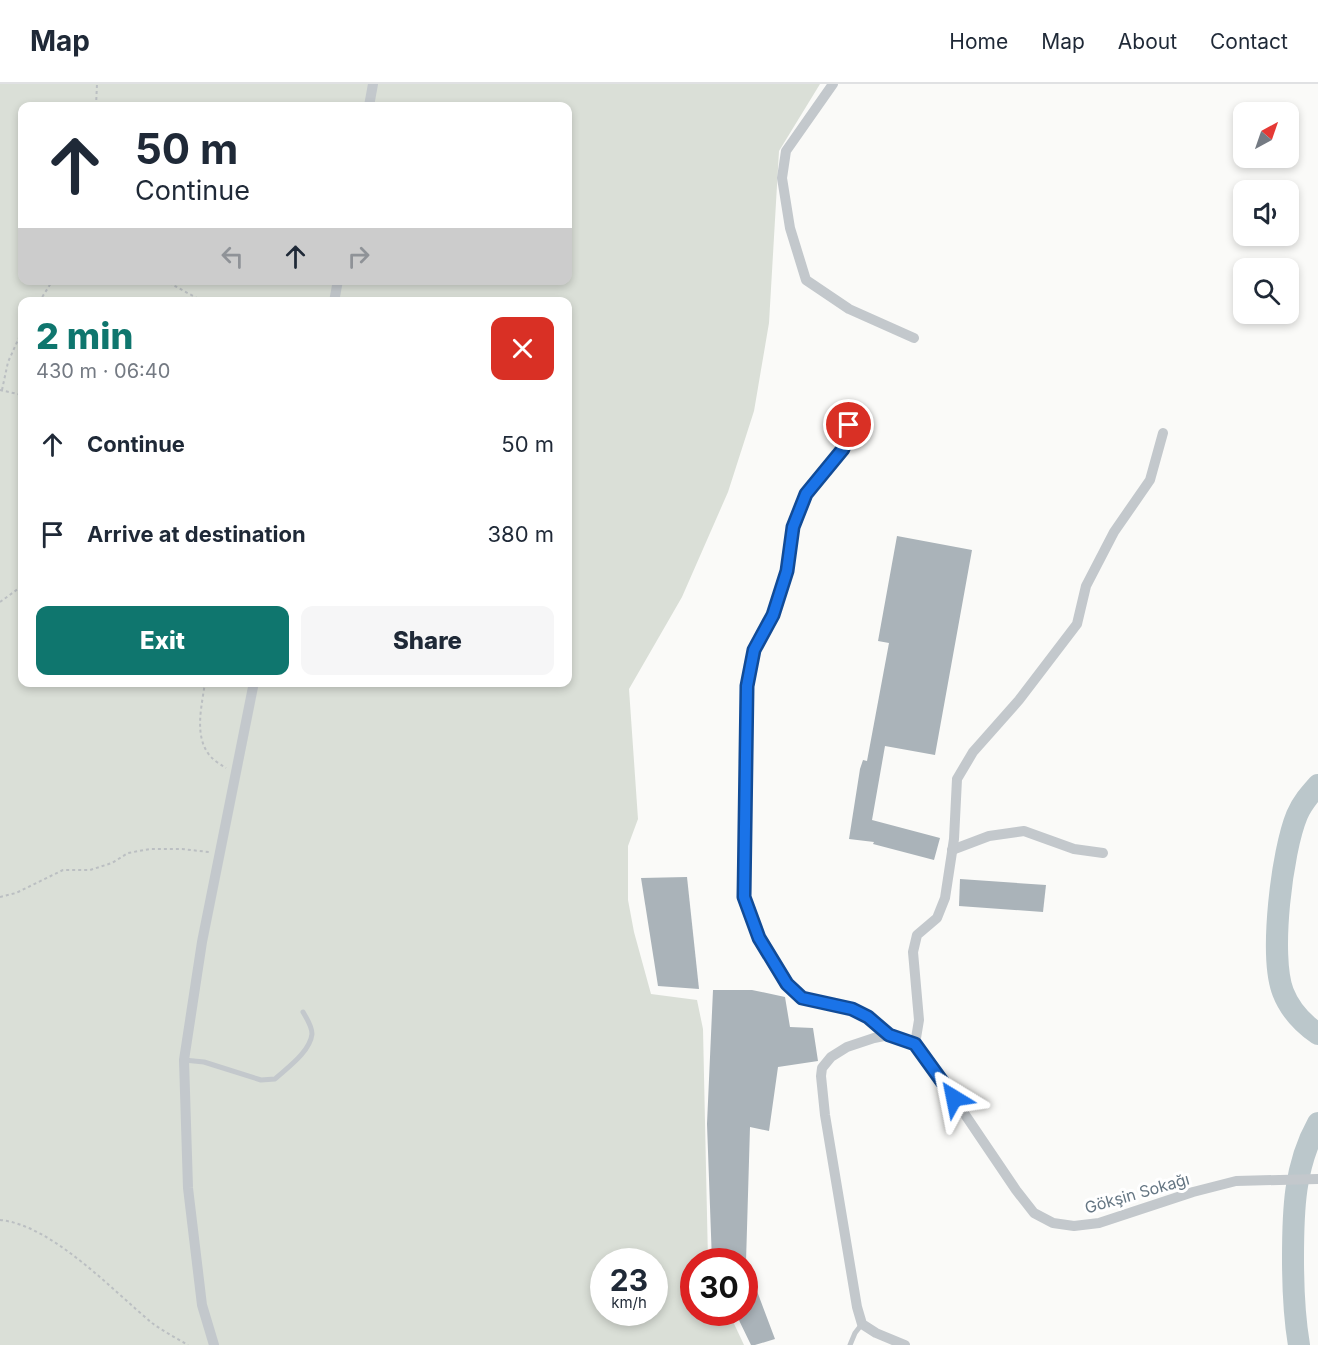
<!DOCTYPE html>
<meta charset="utf-8">
<style>
:root{--surface:#fff;--page:#f6f6f7;--text:#1f2937;--muted:#747a83;--line:#e0e1e3;--accent:#0f766e}
body{margin:0;font-family:Inter,sans-serif;background:var(--page);color:var(--text);height:100vh;display:flex;flex-direction:column;font-size:22px;white-space:nowrap}
*{box-sizing:border-box;margin:0}
p{font-size:20px;color:var(--muted)}
.icon{flex:none;width:33px;height:33px;fill:none;stroke:currentColor;stroke-width:2;stroke-linecap:round;stroke-linejoin:round}
.map{position:relative;flex:1;overflow:hidden}
.drawer{position:absolute;left:18px;top:213px;width:554px;height:390px;display:flex;flex-direction:column;background:var(--surface);border-radius:12px;box-shadow:0 3px 9px #0003}
.drawer>*{flex:none}
.top-card{position:absolute;left:18px;top:18px;width:554px;height:183px;border-radius:12px;box-shadow:0 3px 9px #0003;background:#fff;color:var(--text);overflow:hidden}
.needle{width:39px;rotate:40deg}
.buttons{position:absolute;left:1233px;top:18px;display:grid;gap:12px}
.buttons a{display:grid;place-items:center;width:66px;height:66px;border-radius:12px;background:var(--surface);box-shadow:0 3px 9px #0003;font-size:30px}
.speed{position:absolute;left:590px;top:1164px;display:flex;gap:12px;font-size:30px;font-weight:700;text-align:center}
.speed>*{display:grid;place-content:center;width:78px;height:78px;border-radius:50%;background:var(--surface);box-shadow:0 3px 9px #0003;line-height:1}
.speed small{font-size:15px;font-weight:400}
.speed .limit{border:9px solid #d22;background:#fff;color:#111}
.pin{position:absolute;display:grid;place-items:center;width:51px;height:51px;color:#fff;margin:-26px;border:3px solid #fff;border-radius:50%;box-shadow:0 2px 6px #0007}
.me{position:absolute;width:66px;margin:-33px;rotate:325deg;stroke-linejoin:round;filter:drop-shadow(0 0 4px #0008)}
.turn{display:flex;align-items:center;gap:21px;height:126px;padding:0 18px;font-size:27px}
.turn .icon{width:78px;height:78px;stroke-width:2.5}
.turn b{display:block;font-size:42px;line-height:51px}
.lanes{display:flex;align-items:center;height:57px;padding:0 18px;background:#0003;justify-content:center;gap:30px;direction:ltr}
.lanes .off{opacity:.35}
.round{display:grid;place-items:center;flex:none;width:63px;height:63px;border-radius:12px;background:var(--page)}
.summary{display:flex;align-items:center;justify-content:space-between;height:102px;padding:0 18px}
h1{font-size:36px;font-weight:800;line-height:45px;color:var(--accent)}
.action{display:flex;gap:12px;margin-top:auto;padding:12px 18px}
.action a{flex:1;height:69px;border-radius:12px;background:var(--accent);color:#fff;font-size:24px;font-weight:800;line-height:69px;text-align:center}
.action a+a{background:var(--page);color:var(--text)}
ul{padding:0;list-style:none}
li{display:flex;align-items:center;gap:18px;height:90px;padding:0 18px}
li div{flex:1}
li b{display:block;font-size:22px}
li em{font-style:normal}
header{display:flex;align-items:center;gap:36px;box-sizing:border-box;height:84px;padding:0 30px;background:var(--surface);border-bottom:2px solid var(--line)}
header strong{font-size:28px}
nav{display:flex;gap:33px;margin-inline-start:auto;font-size:21px}
.map>svg:first-child{display:block}
</style>
<header>
<strong>Map</strong>
<nav><a>Home</a><a>Map</a><a>About</a><a>Contact</a></nav>
</header>
<div class="map">
<svg width="1318" height="1261" viewBox="0 0 1318 1261">
<rect width="100%" height="100%" fill="#fafaf8"/>
<path fill="#dadfd7" fill-rule="evenodd" d="M0,0H820L779,67L769,239L754,327L728,408L682,513L629,605L638,735L628,762V816L634,848L651,910L697,916L703,945L708,1177L693,1178V1228L729,1229L744,1261H0ZM22,22H567V196H22ZM22,218H567V598H22ZM603,1178H654V1228H603Z"/>
<g fill="none" stroke-linecap="round" stroke-linejoin="round">
<g stroke="#bbc7cb" stroke-width="22">
<path d="M1318,701C1310,710 1302,719 1297,731C1282,767 1269,872 1283,908C1290,926 1302,939 1318,950"/>
<path d="M1299,1261C1294,1232 1293,1203 1293,1174C1293,1127 1294,1082 1318,1039"/>
</g>
</g>
<g fill="#aab3b9">
<polygon points="897,452 972,466 935,671 885,662 872,736 940,754 934,776 873,760 874,758 849,755 860,685 863,676 867,677 889,559 878,557"/>
<polygon points="687,793 699,905 658,902 641,794"/>
<polygon points="960,795 1046,801 1043,828 959,822"/>
<polygon points="713,906 752,906 785,913 790,943 813,944 818,977 778,983 769,1047 750,1043 746,1178 775,1255 755,1261 751,1261 735,1228 744,1228 744,1178 712,1178 707,1040"/>
</g>
<g fill="none" stroke-linecap="round" stroke-linejoin="round">
<g stroke="#bbbfc2" stroke-width="2" stroke-dasharray="3 3" stroke-linecap="butt">
<polyline points="96,22 97,0"/>
<polyline points="164,196 204,218"/>
<polyline points="39,218 53,196"/>
<polyline points="0,306 22,311"/>
<polyline points="2,306 8,278 22,247"/>
<polyline points="0,518 22,502"/>
<path d="M205,598C202,622 193,653 211,673C215,677 221,681 226,684"/>
<polyline points="0,813 16,809 63,786 90,786 112,779 128,769 150,765 182,765 209,768"/>
<path d="M0,1136C52,1141 112,1206 152,1239C163,1247 176,1254 188,1261"/>
</g>
<g stroke="#c3c8cc" stroke-width="5">
<path d="M184,976L204,978L261,996L275,995C287,984 310,968 312,950C312,942 307,935 303,928"/>
<polyline points="850,1261 855,1249 862,1240"/>
</g>
<g stroke="#c3c8cc" stroke-width="10">
<polyline points="833,0 786,67 782,94 790,144 806,196 849,225 914,254"/>
<polyline points="369,22 373,0"/>
<polyline points="334,218 338,196"/>
<polyline points="849,341 843,365 806,410 793,443 787,487 773,531 754,565 748,602 744,813 760,854 787,900 803,914 852,925 868,933 889,951"/>
<polyline points="952,766 989,752 1024,747 1074,765 1103,769"/>
<polyline points="915,960 919,936 913,868 917,851 937,834 945,814 954,755 957,695 973,668 1019,616 1077,540 1086,502 1114,448 1150,396 1163,349"/>
<polyline points="214,1261 202,1221 188,1104 184,976 202,858 254,598"/>
<polyline points="905,1261 876,1249 862,1240 857,1223 825,1031 821,992 822,984 831,973 847,963 874,954 889,951 915,960 943,998 1016,1106 1034,1129 1053,1139 1074,1142 1099,1139 1193,1108 1236,1097 1318,1095"/>
</g>
</g>
<g fill="none" stroke-linecap="round" stroke-linejoin="round">
<defs>
<polyline id="route" points="849,341 843,365 806,410 793,443 787,487 773,531 754,566 747,602 744,813 759,854 787,900 802,914 852,925 868,933 889,951 915,960 954,1014"/>
</defs>
<use href="#route" stroke="#114b97" stroke-width="15"/>
<use href="#route" stroke="#1a73e8" stroke-width="10"/>
</g>
<g text-anchor="middle" dominant-baseline="central" stroke-width="6" stroke-linejoin="round" paint-order="stroke">
<g font-size="16" fill="#657683" stroke="#fff">
<text transform="translate(1137 1109) rotate(-16)">Gökşin Sokağı</text>
</g>
</g>
</svg>
<div class="buttons">
<a><svg class="needle" viewBox="-14 -14 28 28"><path d="M0-13l5 13h-10z" fill="#e53935"/><path d="M0 13l5-13h-10z" fill="#747a83"/></svg></a>
<a><svg class="icon" aria-label="sound" viewBox="0 0 24 24"><path d="M4 9h4l5-4v14l-5-4H4zM17 9q2 3 0 6"/></svg></a>
<a><svg class="icon" aria-label="search" viewBox="0 0 24 24"><circle cx="10" cy="10" r="6"/><path d="M15 15l6 6"/></svg></a>
</div>
<div class="speed"><div>23<small>km/h</small></div><div class="limit">30</div></div>
<div class="pin" style="left:849px;top:341px;background:#d93025"><svg class="icon" aria-label="arrive" viewBox="0 0 24 24"><path d="M6 21V4h12l-3 4 3 4H6"/></svg></div>
<svg class="me" style="left:954px;top:1014px" viewBox="-20 -20 40 40"><path d="M0-17L14 15 0 8-14 15z" fill="#1a73e8" stroke="#fff" stroke-width="4"/></svg>
<div class="top-card">
<div class="turn"><svg class="icon" aria-label="ahead" viewBox="0 0 24 24"><path d="M12 20V5M6 11l6-6 6 6"/></svg><div><b>50 m</b>Continue</div></div>
<div class="lanes"><svg class="icon off" aria-label="left" viewBox="0 0 24 24"><path d="M17 20v-9H6M10 6l-5 5 5 5"/></svg><svg class="icon" aria-label="ahead" viewBox="0 0 24 24"><path d="M12 20V5M6 11l6-6 6 6"/></svg><svg class="icon off" aria-label="right" viewBox="0 0 24 24"><path d="M7 20v-9h11M14 6l5 5-5 5"/></svg></div>
</div>
<section class="drawer">
<div class="summary"><div><h1>2 min</h1><p>430 m · 06:40</p></div><a class="round" style="background:#d93025;color:#fff"><svg class="icon" aria-label="close" viewBox="0 0 24 24"><path d="M6 6l12 12M18 6L6 18"/></svg></a></div>
<ul>
<li><svg class="icon" aria-label="ahead" viewBox="0 0 24 24"><path d="M12 20V5M6 11l6-6 6 6"/></svg><div><b>Continue</b></div><em>50 m</em></li>
<li><svg class="icon" aria-label="arrive" viewBox="0 0 24 24"><path d="M6 21V4h12l-3 4 3 4H6"/></svg><div><b>Arrive at destination</b></div><em>380 m</em></li>
</ul>
<div class="action"><a>Exit</a><a>Share</a></div>
</section>
</div>
